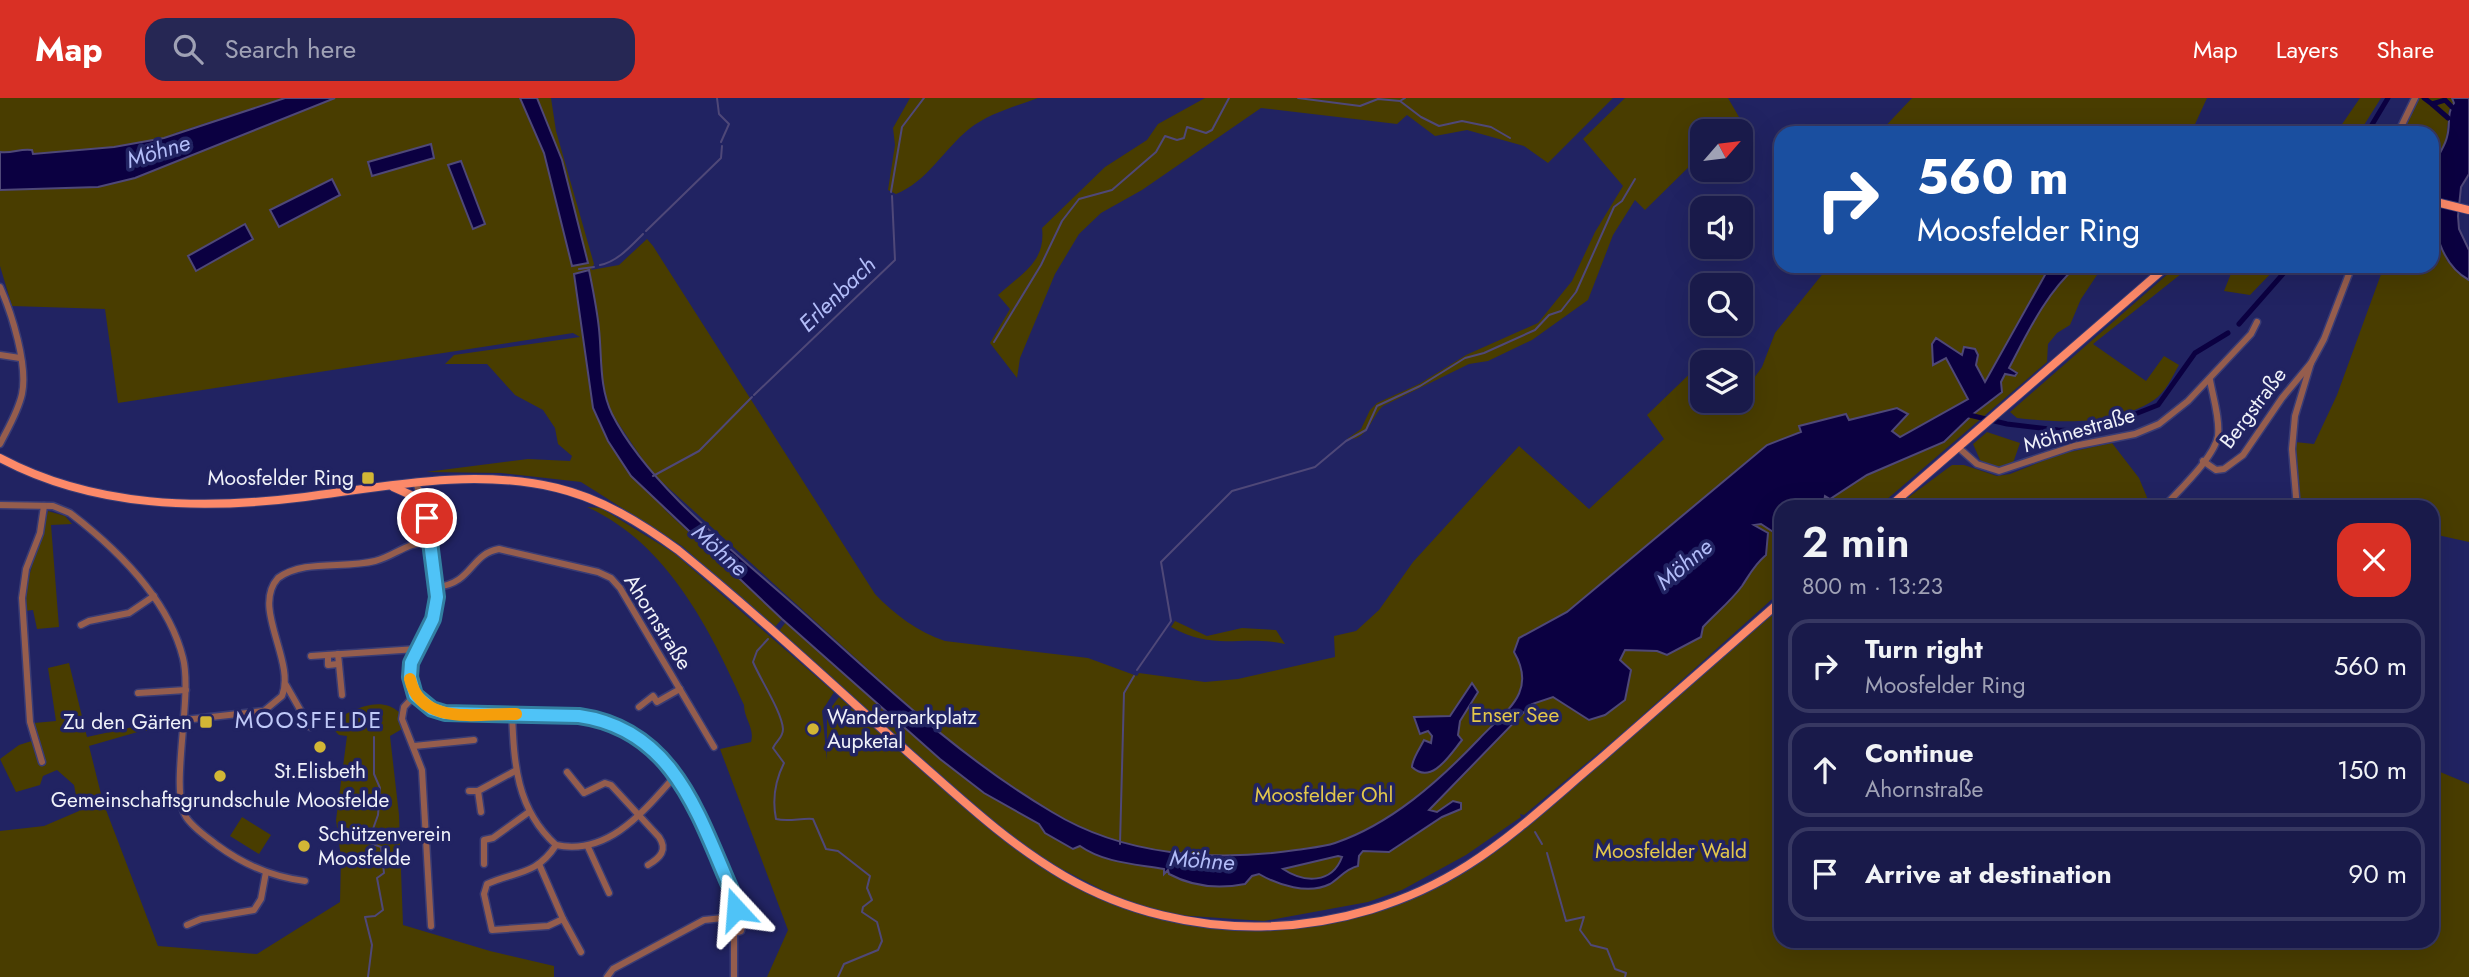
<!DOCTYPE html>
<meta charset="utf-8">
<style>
:root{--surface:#191a4a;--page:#262754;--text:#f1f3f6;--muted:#9fa1b5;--line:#373862;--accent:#d93025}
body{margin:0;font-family:Jost,sans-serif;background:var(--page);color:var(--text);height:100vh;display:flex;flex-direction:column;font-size:26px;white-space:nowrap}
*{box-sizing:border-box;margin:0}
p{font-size:23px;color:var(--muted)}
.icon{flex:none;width:38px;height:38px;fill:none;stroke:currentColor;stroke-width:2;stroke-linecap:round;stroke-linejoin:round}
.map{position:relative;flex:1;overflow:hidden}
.details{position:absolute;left:1774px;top:402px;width:665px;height:448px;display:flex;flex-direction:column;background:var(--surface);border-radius:21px;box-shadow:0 7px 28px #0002,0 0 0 2px var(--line)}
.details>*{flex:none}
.guide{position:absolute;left:1774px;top:28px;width:665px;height:147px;border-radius:21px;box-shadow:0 7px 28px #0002,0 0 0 2px var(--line);background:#1a4fa0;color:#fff;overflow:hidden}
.needle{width:46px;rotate:62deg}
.fabs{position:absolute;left:1690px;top:21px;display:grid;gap:14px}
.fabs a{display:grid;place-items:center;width:63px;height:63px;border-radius:14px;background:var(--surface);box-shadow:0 7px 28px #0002,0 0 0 2px var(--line);font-size:35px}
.pin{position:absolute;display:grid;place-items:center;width:60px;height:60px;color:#fff;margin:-30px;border:4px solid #fff;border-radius:50%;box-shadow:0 2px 7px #0007}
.me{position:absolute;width:77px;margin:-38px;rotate:341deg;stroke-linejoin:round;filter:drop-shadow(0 0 5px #0008)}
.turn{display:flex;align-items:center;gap:24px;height:147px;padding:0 28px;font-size:32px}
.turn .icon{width:91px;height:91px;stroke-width:2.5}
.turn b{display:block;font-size:49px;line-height:60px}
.round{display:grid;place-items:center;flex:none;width:74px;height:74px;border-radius:21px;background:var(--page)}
.headline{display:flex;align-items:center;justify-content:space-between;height:119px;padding:0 28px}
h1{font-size:42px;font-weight:600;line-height:52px}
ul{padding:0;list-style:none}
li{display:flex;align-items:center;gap:21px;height:94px;margin:0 14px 10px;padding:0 14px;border:4px solid var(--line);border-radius:21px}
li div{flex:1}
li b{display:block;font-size:26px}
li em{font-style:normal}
header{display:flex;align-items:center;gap:42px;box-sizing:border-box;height:98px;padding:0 35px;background:var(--accent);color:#fff}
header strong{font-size:33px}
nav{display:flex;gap:38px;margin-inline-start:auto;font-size:24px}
.search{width:490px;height:63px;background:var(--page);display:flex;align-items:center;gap:18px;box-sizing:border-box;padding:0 24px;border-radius:21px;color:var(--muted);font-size:26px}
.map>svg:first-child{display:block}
</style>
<header>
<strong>Map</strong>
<div class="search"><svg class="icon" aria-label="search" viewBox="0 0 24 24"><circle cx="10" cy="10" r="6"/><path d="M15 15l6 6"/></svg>Search here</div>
<nav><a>Map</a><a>Layers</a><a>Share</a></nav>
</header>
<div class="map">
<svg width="2469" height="879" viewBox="0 0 2469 879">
<rect width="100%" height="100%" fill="#212362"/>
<g fill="#493d00">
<path d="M0,0H285L172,36L333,0H551L556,33L594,166L591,172L619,167L647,141L653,148L875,496C894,516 918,534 945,543L1088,560L1137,578L1139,575L1205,584L1238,581L1335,559L1334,538L1356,533L1379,512L1413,464L1519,348L1589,411L1664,341L1647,317L1702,264L1703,303H1741V298L1762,269L1775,235L1829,168H2103L2081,201L2070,227L2057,235L2048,246L2047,264L1878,409L1782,410L1781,493L1625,633L1524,717L1520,716L1521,719L1466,757L1402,792L1368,804L1264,823L1176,817L1126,804L1046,763L1002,732L779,533L786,524L926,648L938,635L651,374L610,313L602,283L599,232L593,288L632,372L666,413L782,521L774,530L682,448L581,384L501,375L426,374L528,361L570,363L572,358L558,346L555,330L543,312L515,297L487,266H445L454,257L580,239L573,235L118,305L105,211L12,208L0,168V92L98,89L115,85L0,89Z"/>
<path d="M910,0H1038C1014,9 990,15 969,31C944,51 927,84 896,96L888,92L895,47L893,30Z"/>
<path d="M1205,0H1613L1548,65L1524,48L1467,32L1435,38L1407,17L1397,26L1261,10L1142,92L1101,115L1079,136L1055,176L1020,260L1017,280L990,245L1010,211L998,197C1022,175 1046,164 1042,130L1105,69L1147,42L1158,26Z"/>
<path d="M1625,0H1728L1739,19L1725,33H1703V55L1645,112L1635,102L1613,137L1588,202L1532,242L1488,263L1469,266L1383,308C1371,319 1368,343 1347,341L1361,331L1370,312L1377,305L1419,286L1466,257L1538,225L1572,183L1595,134L1623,88L1583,41Z"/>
<polygon points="1912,0 2207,0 2191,35 1879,35"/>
<polygon points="2360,0 2381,0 2359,35 2336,35"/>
<polygon points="2419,0 2452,0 2455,5 2449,12 2446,44 2436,63 2433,95 2432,35 2397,35"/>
<polygon points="2433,110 2447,163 2469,182 2469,444 2433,436 2432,410 2299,409 2295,344 2314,346 2337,297 2384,168 2432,168"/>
<path d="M2177,168H2191L2093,246L2146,283L2164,258L2179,267C2172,279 2166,294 2154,302C2114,328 2062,325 2017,320L2010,314Z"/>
<polygon points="2234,168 2278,168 2250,197 2224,193"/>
<polygon points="1987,334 2020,345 2013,365 1995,370 1980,362 1973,346"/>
<polygon points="2112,345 2139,380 2151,409 1894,410 1952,367 1964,367 1997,378 2010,376 2060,356"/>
<path d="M587,409L601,410L674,455L834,594L822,613L827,662V615L839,599L995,731L1067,780L1162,817L1274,829L1383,809L1466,770L1781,502L1782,844H2432L2433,671L2469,686V879H767L788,832L720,651L751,644C755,630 744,621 744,607C710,531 667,445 587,409Z"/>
<path d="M48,413L65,418L72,426L51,427L59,529L37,531L33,512L25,513C25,477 40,448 48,413Z"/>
<path d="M1175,523L1207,538L1242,530L1276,532L1285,546C1240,536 1215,554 1171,529Z"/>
<path d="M69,565L87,639L142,627L177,630V633H141L89,648L103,704L158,848L257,856L340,804L341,760L336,722L347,638L339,637L328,626C347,615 378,595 399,614L402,631L390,638L399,717L403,827L490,853L554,868V879H0V733L44,728L79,713L74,687L57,672L43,678L40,687L16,694L0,661L19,647L38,641L34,625L56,623L48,570Z"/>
<polygon points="242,719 271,737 259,756 230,738"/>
</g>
<g fill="#0b0041" stroke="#4f4878" stroke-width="2" fill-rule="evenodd">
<path d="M285,0H335L135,80L98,89L0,92V54C12,56 20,50 32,52L33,56L114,49L164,40Z"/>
<polygon points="520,0 537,0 562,62 588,165 572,168 544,55"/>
<path d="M2452,0H2469V76L2461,89L2458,118L2459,131L2469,152V182C2432,162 2427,101 2436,64C2439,55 2445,48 2447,39C2451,26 2446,16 2454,5Z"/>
<polygon points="431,46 434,60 372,78 368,64"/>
<polygon points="461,63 485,126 473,131 448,67"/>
<polygon points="332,81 340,97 279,129 270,112"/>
<polygon points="245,126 253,141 196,173 188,158"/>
<path d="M2050,168H2077C2046,195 2028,234 2009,270L2017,275L2015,278L2005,276L2001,284L2002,294L1972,317L1944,344L1867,377L1830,401L1825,398L1824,404L1816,405L1813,409L1782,410L1781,439L1761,426L1754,427L1768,435L1766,457C1754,467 1750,476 1742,488C1731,503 1715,516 1703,529L1701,539L1667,557L1657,553L1625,552L1620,562L1631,572L1625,602L1605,617L1589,622L1553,599L1532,606L1429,712L1437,714L1453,703L1461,705V711L1442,719L1389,754L1363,753L1359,758L1358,768C1345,771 1340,780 1330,786C1308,797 1278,787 1259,776L1252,778L1245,786C1219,791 1193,789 1169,776L1168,772L1164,776V771C1136,766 1104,765 1080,748L1073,751L1045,735L1039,726L984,695L940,661L782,521L631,378L608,343L593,310L574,176L589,172C593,192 597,211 599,231C602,259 599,289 612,316C649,390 746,463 809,520C886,589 962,661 1052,714C1124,758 1214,764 1296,752C1308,750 1323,749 1335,745C1391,726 1439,683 1479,641C1505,613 1538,595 1514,554L1519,540L1567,514L1767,347L1801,334L1799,328L1846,316L1849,322L1897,310L1908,316L1892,333L1900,339L1968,301L1946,260L1933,267L1932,246L1936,240L1962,257L1964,249L1975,251L1978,257L1976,267L1985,284ZM1338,758L1342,759C1332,786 1304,785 1283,771Z"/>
<path d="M1472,585L1478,594L1460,623L1458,637L1462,642C1451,655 1432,688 1412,669C1412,661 1420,650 1424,642L1431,645L1432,638L1428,633L1420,636L1414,619L1450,618Z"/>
</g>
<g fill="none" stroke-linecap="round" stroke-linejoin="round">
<g stroke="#4f4878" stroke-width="2">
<polyline points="717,0 719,16 729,26 721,44"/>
<polyline points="1298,0 1360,8 1378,1 1400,3 1405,0"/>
<polyline points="1400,3 1421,19 1439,28 1462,23 1491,29 1510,40"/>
<polyline points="891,94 902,29 924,0"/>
<polyline points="646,133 721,60 722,48"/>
<path d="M600,167C617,164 631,148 643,136"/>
<polyline points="579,171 594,169"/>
<polyline points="994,244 1041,167 1062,123 1079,101 1112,92 1156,54 1165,38 1177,42 1184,40 1187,29 1206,35 1212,32 1229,0"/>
<polyline points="754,297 895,162 892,98"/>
<polyline points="653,378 699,353 752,299"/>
<path d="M768,541L757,553L753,564C760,581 782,614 783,631C783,640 776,643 773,650L784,665C775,683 772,701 776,721C788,724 801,720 813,721L826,751L838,753L870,778L867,790L872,802L863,809L862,814L877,824L882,843L878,852L844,866L838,879"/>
<polyline points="1137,572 1171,523 1161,464 1232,393 1315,369 1346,343 1366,332 1377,308 1420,288 1465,260 1484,255 1535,232 1549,217 1561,213 1576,194 1614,109 1622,103 1635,81"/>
<polyline points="1535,734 1542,746"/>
<polyline points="1120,746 1124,595 1134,578"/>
<polyline points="1547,755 1566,823 1584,819 1580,832 1591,847 1607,851 1615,871 1626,875 1625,879"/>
<polyline points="368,879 372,847 365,819 375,818 383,812 377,780 384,775 381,749 370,745 369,742 378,717 380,690 374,676 374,639"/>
</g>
<g stroke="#0b0041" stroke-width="5">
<polyline points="2424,0 2432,6 2445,2 2452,9"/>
<polyline points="2432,6 2448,20"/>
<polyline points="2367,35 2388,0"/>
<polyline points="2239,226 2290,168"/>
<polyline points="1965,316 2007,326 2058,332 2080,333 2110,326 2158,307 2195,255 2228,235"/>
</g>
<defs>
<g id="minor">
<polyline points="2398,35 2415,0"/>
<path d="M0,189C12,216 28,267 22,296C18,314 8,330 0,346"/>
<polyline points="0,257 20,260"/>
<polyline points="1959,350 1977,366 1999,373 2074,348 2135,336 2159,326 2188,303 2251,236 2257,224"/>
<polyline points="2203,363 2216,372 2224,371 2243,357 2282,300 2311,265 2324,241 2352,168"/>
<path d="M416,384C427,420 440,462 437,500C434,533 377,599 439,614C453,618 468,616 482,616C514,616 547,615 579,618C679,634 701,726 737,805L736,814L743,822L741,833L730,836L723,831L722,823L728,815L736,814"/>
<path d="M0,407L53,408L70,415C117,451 168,500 183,560C193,600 169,691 186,719C193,730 207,739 217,747C244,767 272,779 305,783"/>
<path d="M2163,410C2178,393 2214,360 2218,338C2220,321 2213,299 2210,282"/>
<polyline points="2297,410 2292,351 2295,318 2311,265"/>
<path d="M437,489C473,485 470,456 499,451L598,474L611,480L620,490L714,649"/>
<polyline points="81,527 89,523 129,515 154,498"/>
<polyline points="338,556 342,597"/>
<polyline points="328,557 328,567 338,566"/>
<polyline points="311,558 417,551"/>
<polyline points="286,587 310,629"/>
<polyline points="138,595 186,592"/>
<polyline points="415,597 404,609 402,621 422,672 431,828"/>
<polyline points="639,609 653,598 657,604 680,591"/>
<path d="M512,615C514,665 516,711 556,747C609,758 644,713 676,677"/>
<path d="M184,622L264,613L282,598C296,563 251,510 278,480C304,461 344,471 375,463C397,457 406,444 431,444"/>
<polyline points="414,648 474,642"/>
<polyline points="42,664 30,624 22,500 26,471 40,435 44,408"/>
<path d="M567,674L584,695L605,685L611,687L659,739C668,752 660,760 648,767"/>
<polyline points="469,693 478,693 515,673"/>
<polyline points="478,693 481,714"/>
<polyline points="588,749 609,795"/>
<polyline points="484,766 484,742 493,740 529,714"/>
<path d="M539,766L563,821L548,828L492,832L484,796L487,786C515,773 536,778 556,747"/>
<polyline points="563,821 581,854"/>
<polyline points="187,827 201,821 254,812 261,801 266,774"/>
<polyline points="734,836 734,879"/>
<polyline points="607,879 613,871 704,822 723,820"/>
</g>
<g id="major">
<polyline points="2432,103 2469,112"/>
<path d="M0,360C94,410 202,412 305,399C388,388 474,370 557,390C602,401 641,425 678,452C758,517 834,588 911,657C960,700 1007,745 1064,778C1188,850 1347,844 1468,767C1515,737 1556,698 1599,662C1660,609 1721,556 1782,502"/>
<polyline points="393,389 422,402"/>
<polyline points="1888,410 2167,168"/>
</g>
</defs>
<use href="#minor" stroke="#3a3c74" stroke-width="9"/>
<use href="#major" stroke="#3a3c74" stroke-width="10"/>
<use href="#minor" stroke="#955d4d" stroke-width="6"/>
<use href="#major" stroke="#fc8969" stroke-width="8"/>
</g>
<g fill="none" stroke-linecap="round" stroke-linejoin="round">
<defs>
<path id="route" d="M427,420L437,499L433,521L411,565L410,579L415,597L432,611L445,615L579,618C679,632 701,727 737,805L736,811"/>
</defs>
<use href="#route" stroke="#337fa1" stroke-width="18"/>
<use href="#route" stroke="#4fc3f7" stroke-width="12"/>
<path stroke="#f59e0b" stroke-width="12" d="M410,581C421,629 479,615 516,616"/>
</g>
<g fill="#d2b635" stroke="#212362" stroke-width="2.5">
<rect x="361" y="373" width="14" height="14" rx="3.5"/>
<rect x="199" y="617" width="14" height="14" rx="3.5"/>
<circle cx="813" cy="631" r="7"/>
<circle cx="320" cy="649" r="7"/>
<circle cx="220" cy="678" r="7"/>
<circle cx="304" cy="748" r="7"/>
</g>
<g text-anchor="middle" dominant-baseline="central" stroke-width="7" stroke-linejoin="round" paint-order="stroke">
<g font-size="21" fill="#eff1f9" stroke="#212362">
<text transform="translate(2253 310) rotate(-53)">Bergstraße</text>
<text transform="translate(2079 332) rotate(-16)">Möhnestraße</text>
<text transform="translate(658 524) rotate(58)">Ahornstraße</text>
</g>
<g font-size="21" fill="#eff1f9" stroke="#212362" text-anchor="end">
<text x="354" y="380">Moosfelder Ring</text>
<text x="827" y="619" text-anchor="start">Wanderparkplatz<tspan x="827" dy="24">Aupketal</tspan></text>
<text x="192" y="624">Zu den Gärten</text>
<text x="320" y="673" text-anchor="middle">St.Elisbeth</text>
<text x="220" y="702" text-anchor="middle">Gemeinschaftsgrundschule Moosfelde</text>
<text x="318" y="736" text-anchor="start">Schützenverein<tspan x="318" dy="24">Moosfelde</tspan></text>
</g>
<g font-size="21" fill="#e3c74b" stroke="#212362">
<text x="1515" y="617">Enser See</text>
<text x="1324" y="697">Moosfelder Ohl</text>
<text x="1671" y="753">Moosfelder Wald</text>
</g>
<g font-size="23" font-style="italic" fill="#b2bcf8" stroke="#212362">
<text transform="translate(158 53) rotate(-17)">Möhne</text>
<text transform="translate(837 196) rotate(-44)">Erlenbach</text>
<text transform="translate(720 452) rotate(42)">Möhne</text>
<text transform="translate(1684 466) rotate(-40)">Möhne</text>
<text transform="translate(1202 762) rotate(4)">Möhne</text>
</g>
<g font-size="23" letter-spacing="2" fill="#c0c9f8" stroke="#212362">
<text x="309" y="622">MOOSFELDE</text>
</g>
</g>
</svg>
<div class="fabs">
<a><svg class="needle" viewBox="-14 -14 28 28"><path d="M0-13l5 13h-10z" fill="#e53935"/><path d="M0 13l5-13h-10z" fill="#9fa1b5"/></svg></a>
<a><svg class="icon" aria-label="sound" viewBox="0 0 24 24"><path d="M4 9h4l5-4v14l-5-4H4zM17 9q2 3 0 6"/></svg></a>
<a><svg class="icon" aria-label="search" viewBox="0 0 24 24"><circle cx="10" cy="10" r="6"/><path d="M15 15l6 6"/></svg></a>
<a><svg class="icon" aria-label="layers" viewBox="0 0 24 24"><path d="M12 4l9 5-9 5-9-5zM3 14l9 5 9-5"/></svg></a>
</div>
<div class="pin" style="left:427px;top:420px;background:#d93025"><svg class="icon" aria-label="arrive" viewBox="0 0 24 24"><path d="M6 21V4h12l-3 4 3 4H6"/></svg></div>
<svg class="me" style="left:736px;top:811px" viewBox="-20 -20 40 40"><path d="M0-17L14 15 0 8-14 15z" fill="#4fc3f7" stroke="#fff" stroke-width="4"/></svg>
<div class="guide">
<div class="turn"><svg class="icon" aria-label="right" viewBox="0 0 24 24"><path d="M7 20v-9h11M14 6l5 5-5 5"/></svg><div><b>560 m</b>Moosfelder Ring</div></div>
</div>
<section class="details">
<div class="headline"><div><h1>2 min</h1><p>800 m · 13:23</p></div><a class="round" style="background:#d93025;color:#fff"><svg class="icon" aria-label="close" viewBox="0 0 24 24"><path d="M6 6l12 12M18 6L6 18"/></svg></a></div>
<ul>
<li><svg class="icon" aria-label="right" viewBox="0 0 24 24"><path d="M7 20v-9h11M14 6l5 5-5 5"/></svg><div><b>Turn right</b><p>Moosfelder Ring</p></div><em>560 m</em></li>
<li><svg class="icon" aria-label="ahead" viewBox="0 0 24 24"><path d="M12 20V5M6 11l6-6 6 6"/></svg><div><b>Continue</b><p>Ahornstraße</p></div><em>150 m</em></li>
<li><svg class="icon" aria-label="arrive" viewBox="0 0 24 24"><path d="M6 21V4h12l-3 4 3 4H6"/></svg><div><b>Arrive at destination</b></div><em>90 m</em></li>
</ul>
</section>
</div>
